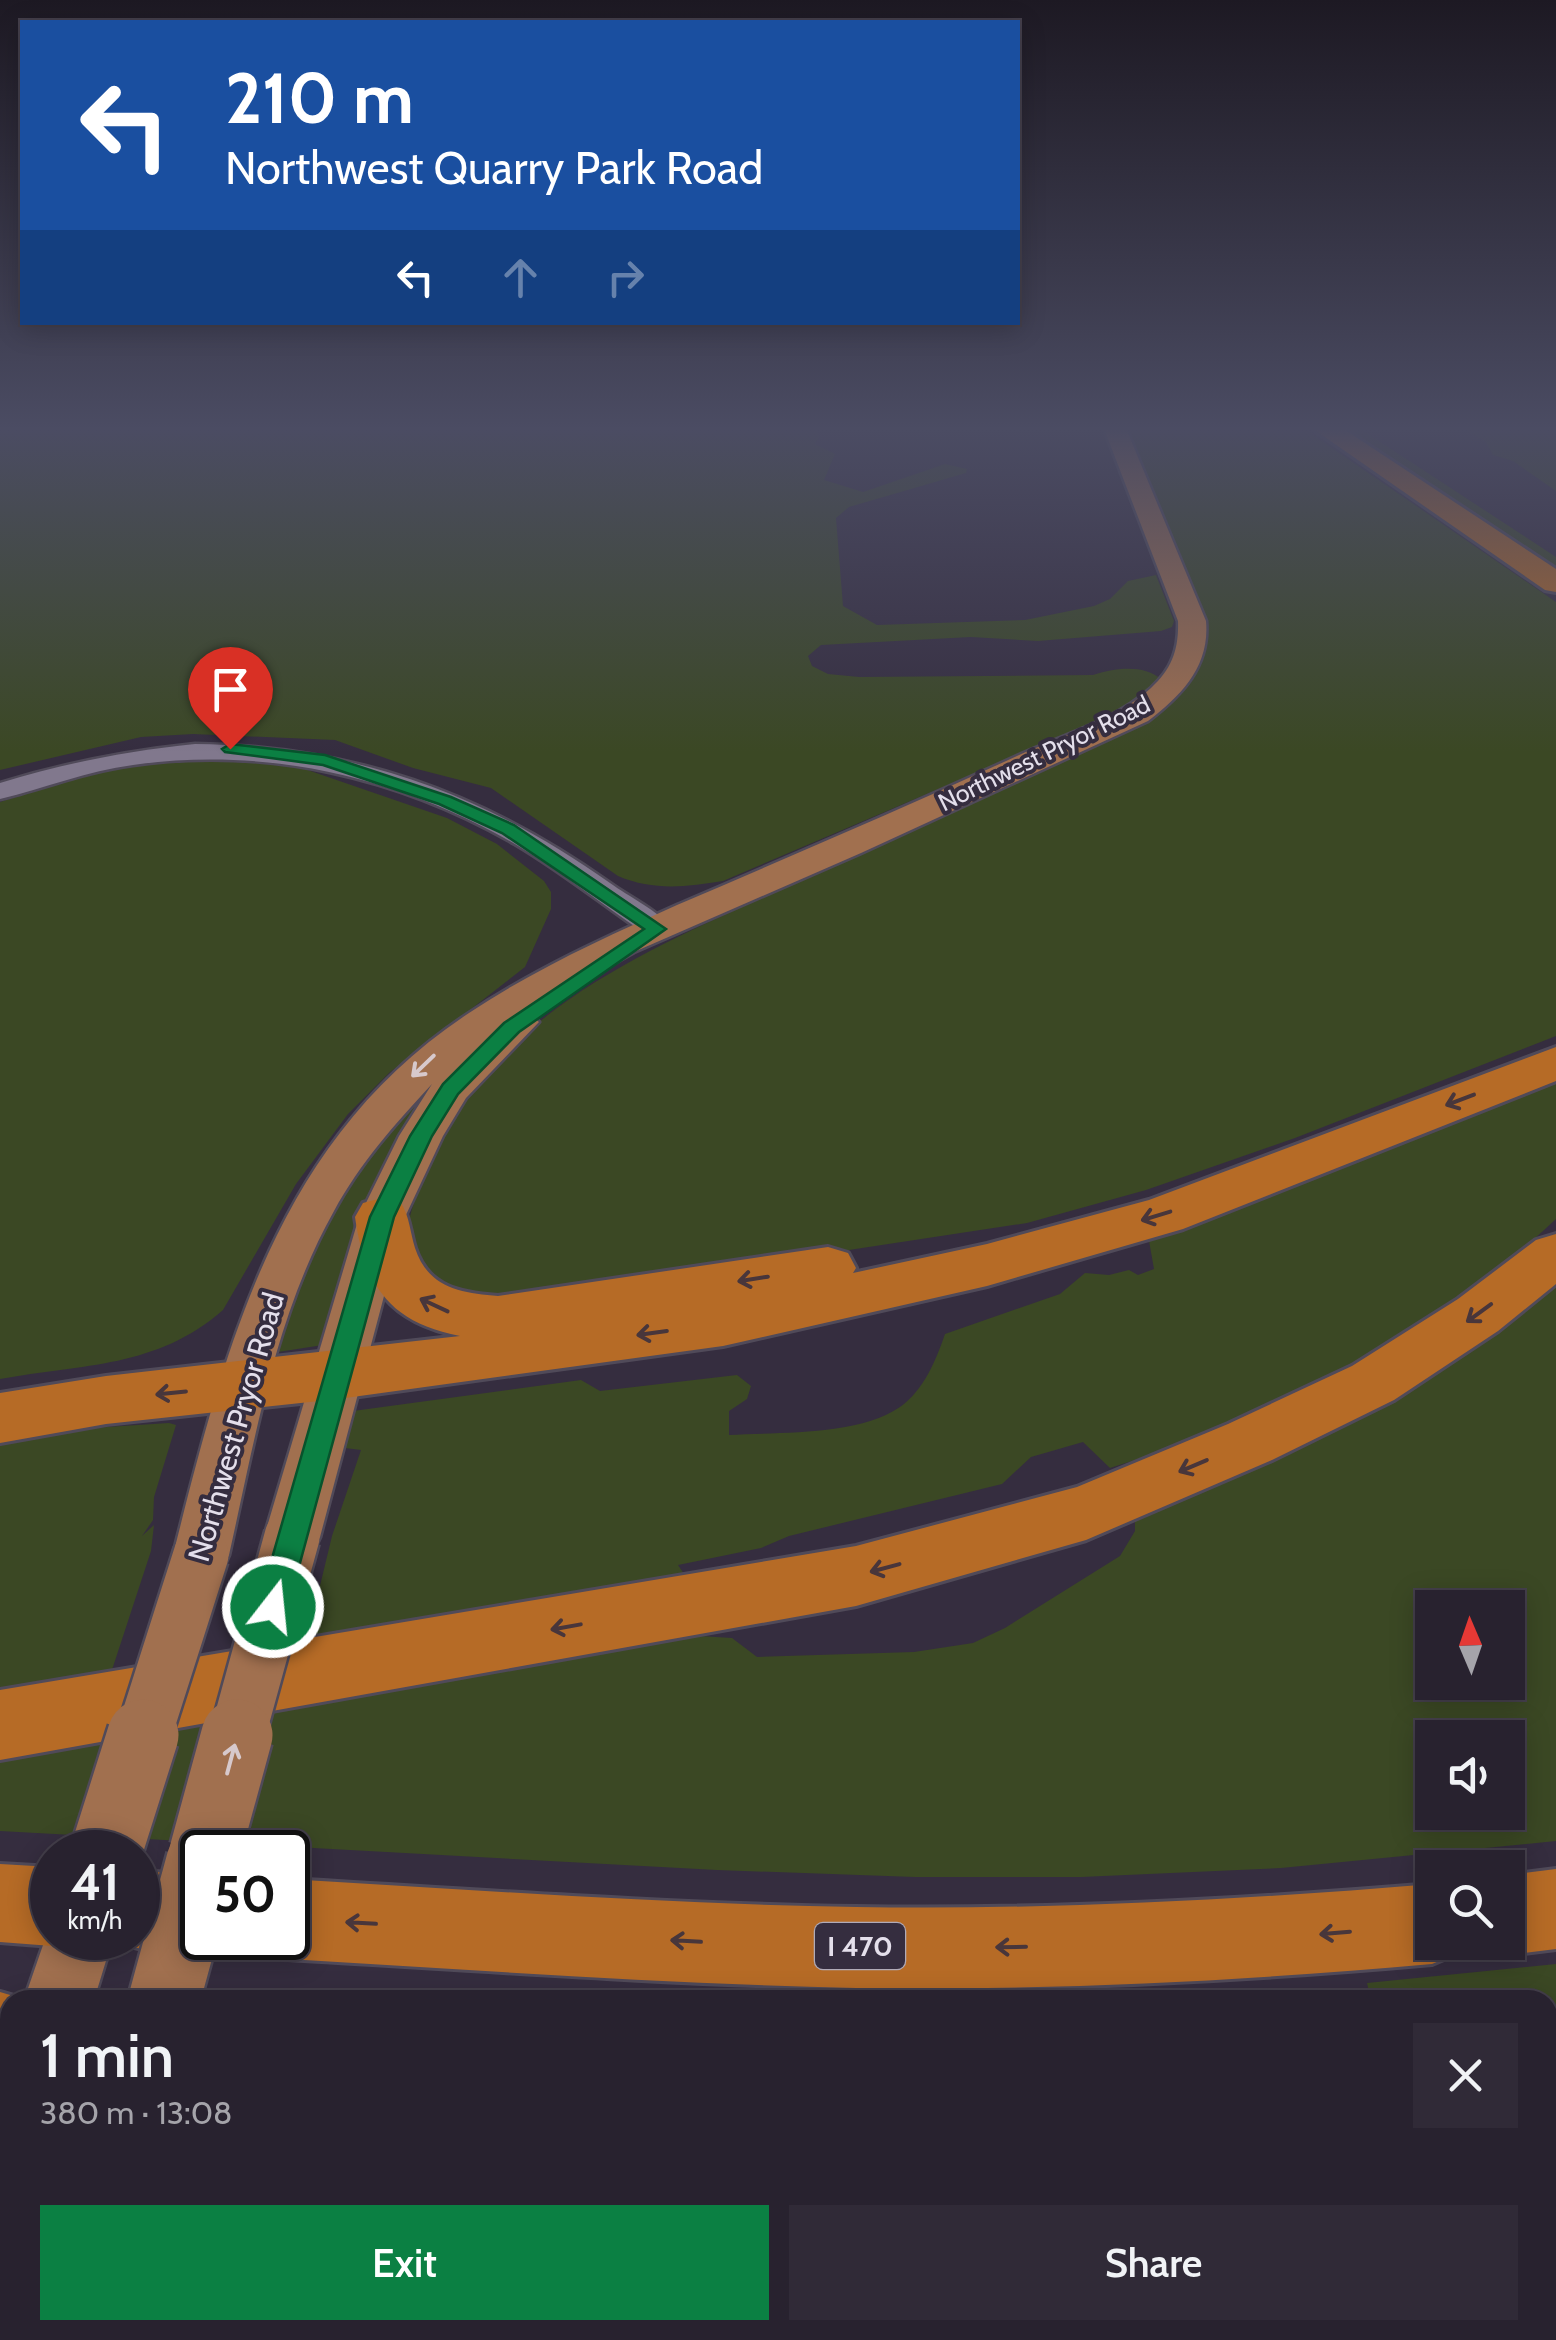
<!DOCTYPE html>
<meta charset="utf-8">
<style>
:root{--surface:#28222f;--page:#302a37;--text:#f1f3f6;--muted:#a5a4aa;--line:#443f4b;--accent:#0b8043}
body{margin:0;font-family:Cabin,sans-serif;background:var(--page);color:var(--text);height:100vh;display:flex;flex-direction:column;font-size:38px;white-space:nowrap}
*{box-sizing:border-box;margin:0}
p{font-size:32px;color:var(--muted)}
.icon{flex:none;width:55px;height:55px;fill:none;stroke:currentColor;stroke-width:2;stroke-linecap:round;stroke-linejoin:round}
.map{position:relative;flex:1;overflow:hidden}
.side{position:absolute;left:0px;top:1990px;width:1558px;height:350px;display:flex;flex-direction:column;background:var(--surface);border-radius:30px 30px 0 0;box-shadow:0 5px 25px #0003,0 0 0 2px var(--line)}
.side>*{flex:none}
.top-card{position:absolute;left:20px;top:20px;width:1000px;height:305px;border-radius:0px;box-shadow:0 5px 25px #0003,0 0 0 2px var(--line);background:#1a4fa0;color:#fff;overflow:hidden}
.needle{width:65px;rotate:358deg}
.buttons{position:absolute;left:1415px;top:1590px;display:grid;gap:20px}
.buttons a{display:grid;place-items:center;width:110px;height:110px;border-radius:0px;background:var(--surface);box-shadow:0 5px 25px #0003,0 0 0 2px var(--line);font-size:50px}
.speed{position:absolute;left:30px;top:1830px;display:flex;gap:20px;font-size:50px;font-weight:700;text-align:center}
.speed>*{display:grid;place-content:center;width:130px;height:130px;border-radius:50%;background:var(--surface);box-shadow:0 5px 25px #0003,0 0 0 2px var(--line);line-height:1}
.speed small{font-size:25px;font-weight:400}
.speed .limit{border:5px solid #111;border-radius:15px;background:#fff;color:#111}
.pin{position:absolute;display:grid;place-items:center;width:85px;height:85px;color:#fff;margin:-102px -42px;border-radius:50% 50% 50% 0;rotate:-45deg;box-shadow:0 0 10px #0007}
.pin .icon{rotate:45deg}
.me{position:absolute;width:110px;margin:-55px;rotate:16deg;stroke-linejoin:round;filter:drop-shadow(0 0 8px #0008)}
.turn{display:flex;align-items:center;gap:35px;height:210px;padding:0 40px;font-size:45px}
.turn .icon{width:130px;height:130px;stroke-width:2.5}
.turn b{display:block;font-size:70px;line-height:85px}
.lanes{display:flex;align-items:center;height:95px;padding:0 40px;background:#0003;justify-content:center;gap:50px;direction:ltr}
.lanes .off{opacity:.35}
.round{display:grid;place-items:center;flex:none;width:105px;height:105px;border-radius:0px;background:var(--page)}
.head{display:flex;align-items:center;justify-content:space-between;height:170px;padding:0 40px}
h1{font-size:60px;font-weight:600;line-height:75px}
.cta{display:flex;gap:20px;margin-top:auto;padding:20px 40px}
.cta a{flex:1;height:115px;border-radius:0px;background:var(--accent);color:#fff;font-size:40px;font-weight:600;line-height:115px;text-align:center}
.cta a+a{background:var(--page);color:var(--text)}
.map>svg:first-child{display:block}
</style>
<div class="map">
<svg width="1556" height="2340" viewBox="0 0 1556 2340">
<rect width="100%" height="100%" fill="#352d3f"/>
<g fill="#3b4824" fill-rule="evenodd">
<path d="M0,426H812L820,436L815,444L835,454L824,480L863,492L945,464L967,469L966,473L849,507L836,518L843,606L877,625L1025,620L1094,606L1110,599L1128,581L1156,575L1174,621L1172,627L1161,631L1038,641L971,637L821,645L808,656L812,666L828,674L859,677L1093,675C1115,668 1144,664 1162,680L1128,705L1098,721L723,881C686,887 653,891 618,876L491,788L413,768L335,740L193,734L141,737L0,770Z"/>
<path d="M1127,426H1300L1556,602V1036L1295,1138L1146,1190L1027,1223L500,1303H467L414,1267C403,1217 410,1214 429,1167C487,1017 646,950 782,889C874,847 967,807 1058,762C1096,742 1135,725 1171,700L1197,600Z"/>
<polygon points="1338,426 1356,426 1556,557 1556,571"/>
<polygon points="1459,426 1556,426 1556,491 1513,461 1493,455 1486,442"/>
<path d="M195,759L293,765L447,818L497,844L544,881L551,892V909L525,967L389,1073L348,1114L296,1184L223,1310C157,1368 83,1364 0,1379V802L104,769Z"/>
<polygon points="496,1029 323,1345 278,1352 298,1271 390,1115"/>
<path d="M1556,1074V1219C1433,1335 1270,1418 1110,1468L1083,1442L1031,1457L1002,1484L789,1536L761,1548L678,1565L684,1574L305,1648L332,1536L361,1450L345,1448L353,1411L581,1380L600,1391L737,1375L751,1386L747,1399L729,1411V1435C779,1432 858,1436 900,1407C924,1390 936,1360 945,1334L1060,1294L1085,1273L1109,1275L1129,1270L1138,1275L1154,1269L1148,1235Z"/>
<path d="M1556,1271V1841L1281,1868L1081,1877H915L717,1870L0,1831V1748L635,1632L732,1638L757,1657L914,1652L973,1643L1005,1628L1120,1556L1135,1531V1512L1175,1503L1173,1492ZM1432,1608H1508V1682H1432ZM1432,1738H1508V1812H1432Z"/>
<polygon points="169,1423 176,1425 154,1497 153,1520 142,1536 154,1525 151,1551 108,1682 0,1702 0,1439 60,1430"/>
<polygon points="1556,1964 1556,2039 1548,2040 1548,2000 1371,2000 1367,1983"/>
<polygon points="142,2330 1446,2330 1507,2340 140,2340"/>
</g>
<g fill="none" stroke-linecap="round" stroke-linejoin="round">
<defs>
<path id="minor" d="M195,744C352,746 482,792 610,883C629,897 658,910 672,929L667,935H647C603,905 561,871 515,844C399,777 266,746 133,765C87,771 45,788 0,799V783C65,763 127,751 195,744Z"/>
<g id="major">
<path d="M1103,426H1125L1206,621C1210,666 1182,695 1148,721L861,853L634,952L527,1012L539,1022L466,1098L443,1136L405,1217L320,1537L312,1554L292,1562L272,1554L264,1537L359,1217L399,1136L432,1084C395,1124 360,1163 334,1211C275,1316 255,1439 229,1555L221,1573L201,1580L181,1573L173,1555C226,1345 276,1140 469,1013C535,969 606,937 677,905C791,856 904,808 1017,756C1061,736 1115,721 1151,688C1172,669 1179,649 1178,621Z"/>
<polygon points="52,1919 52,1938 113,1938 94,2000 24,2000"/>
<polygon points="33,2330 113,2330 111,2340 29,2340"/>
</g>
<g id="highway">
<polygon points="1309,426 1339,426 1556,569 1556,592 1545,590"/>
<path d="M1556,1047V1081L1183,1229L987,1286L723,1346L338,1399L106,1424L0,1443V1393L106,1376L460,1336C389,1322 365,1286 355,1217L363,1203L382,1198L401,1203C410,1218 410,1232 415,1248C428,1288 461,1293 498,1296L828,1247L848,1253L856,1268L853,1273L987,1244L1149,1200Z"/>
<polygon points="1556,1234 1556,1284 1498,1331 1394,1400 1272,1460 1086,1540 856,1606 0,1760 0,1690 856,1546 1077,1487 1228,1424 1352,1366 1458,1299 1536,1240"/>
<polygon points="0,1864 52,1867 52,1938 71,1938 52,1946 0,1942"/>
<polygon points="1556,1869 1556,1949 1508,1955 1480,1943 1508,1942 1508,1875"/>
<path d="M138,1871L202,1875V1938H232L230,1942C190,1958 149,1955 110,1939L138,1938Z"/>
<path d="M288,1879C477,1890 667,1904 856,1907C1048,1910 1241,1900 1432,1884V1942H1464L1460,1952L1432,1964C1241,1981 1048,1991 856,1988C667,1984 477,1970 288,1959L260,1947L256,1938H288Z"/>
<polygon points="0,1992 27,2000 10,2000 10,2077 0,2076"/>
<rect x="1548" y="2054" width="8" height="86"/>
<polygon points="1548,2253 1556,2254 1556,2340 1532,2340 1514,2330 1548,2330"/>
</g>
</defs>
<use href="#minor" stroke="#504a59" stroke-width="5"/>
<use href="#major" stroke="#504a59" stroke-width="5"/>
<use href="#highway" stroke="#504a59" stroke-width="6"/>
<use href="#minor" fill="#81788d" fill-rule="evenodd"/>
<use href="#major" fill="#a1704f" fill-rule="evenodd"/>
<use href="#highway" fill="#b66b26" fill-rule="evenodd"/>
<defs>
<g id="major-bridge-far1">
<polyline points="143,1737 201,1555"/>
<polyline points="237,1737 292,1537"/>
</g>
<g id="major-bridge">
<polyline points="106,1852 143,1735"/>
<polyline points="205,1852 237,1735"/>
<polyline points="164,2000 202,1861"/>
<polyline points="0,2187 10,2155"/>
</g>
</defs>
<use href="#major-bridge-far1" stroke="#504a59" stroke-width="60" stroke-linecap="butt"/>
<use href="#major-bridge" stroke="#504a59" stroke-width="76" stroke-linecap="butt"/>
<use href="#major-bridge-far1" stroke="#a1704f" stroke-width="55"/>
<use href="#major-bridge" stroke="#a1704f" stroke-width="71"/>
</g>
<defs><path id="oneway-shaft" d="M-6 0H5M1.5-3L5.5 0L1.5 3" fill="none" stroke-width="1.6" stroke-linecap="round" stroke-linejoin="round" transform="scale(2.5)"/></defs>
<g stroke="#d7c9cc">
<use href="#oneway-shaft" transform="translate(423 1066) rotate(136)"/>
<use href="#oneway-shaft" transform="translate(231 1759) rotate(-75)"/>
</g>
<g stroke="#48363b">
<use href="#oneway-shaft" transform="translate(1460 1100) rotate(159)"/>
<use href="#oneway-shaft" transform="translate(1156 1216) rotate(163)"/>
<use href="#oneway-shaft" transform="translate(753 1279) rotate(171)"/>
<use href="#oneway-shaft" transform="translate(434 1305) rotate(-155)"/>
<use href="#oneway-shaft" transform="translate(1479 1313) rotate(144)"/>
<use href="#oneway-shaft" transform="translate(652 1333) rotate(172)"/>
<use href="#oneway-shaft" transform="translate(171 1393) rotate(174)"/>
<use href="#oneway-shaft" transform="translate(1193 1466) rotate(157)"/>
<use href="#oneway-shaft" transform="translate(885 1568) rotate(165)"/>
<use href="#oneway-shaft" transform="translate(566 1627) rotate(170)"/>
<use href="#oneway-shaft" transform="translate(361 1923) rotate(-177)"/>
<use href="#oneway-shaft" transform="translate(1335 1933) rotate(175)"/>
<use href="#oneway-shaft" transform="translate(686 1941) rotate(-177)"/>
<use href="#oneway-shaft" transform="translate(1011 1947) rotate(179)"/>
</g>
<linearGradient id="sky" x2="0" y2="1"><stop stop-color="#1d1923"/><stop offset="0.57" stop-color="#4b4c63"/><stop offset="1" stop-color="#4b4c63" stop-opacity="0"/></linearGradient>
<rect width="1556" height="753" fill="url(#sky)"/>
<polygon fill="#0b8043" stroke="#07532c" stroke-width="2.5" points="230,744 325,755 451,797 514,825 666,929 519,1032 458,1094 432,1136 394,1217 288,1607 283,1616 273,1620 262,1616 258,1607 370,1217 410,1136 443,1084 504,1023 644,929 502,833 439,804 323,765 225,752 222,749"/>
<g text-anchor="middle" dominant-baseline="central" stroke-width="8" stroke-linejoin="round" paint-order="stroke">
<g font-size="25" fill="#e4dfeb" stroke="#352d3f">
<text transform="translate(1044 753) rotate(-26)">Northwest Pryor Road</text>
</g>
<rect fill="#352d3f" stroke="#b0aab7" stroke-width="2.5" x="815" y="1923" width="90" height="46" rx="8"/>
<g font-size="28" font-weight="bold" fill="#e4dfeb">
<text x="860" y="1946">I 470</text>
</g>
<g font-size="30" fill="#e4dfeb" stroke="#352d3f">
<text transform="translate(236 1427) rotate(-74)">Northwest Pryor Road</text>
</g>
</g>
</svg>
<div class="buttons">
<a><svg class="needle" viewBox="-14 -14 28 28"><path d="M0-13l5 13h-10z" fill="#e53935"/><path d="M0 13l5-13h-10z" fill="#a5a4aa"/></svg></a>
<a><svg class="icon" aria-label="sound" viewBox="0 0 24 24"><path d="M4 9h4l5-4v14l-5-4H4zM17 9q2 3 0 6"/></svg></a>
<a><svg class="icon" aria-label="search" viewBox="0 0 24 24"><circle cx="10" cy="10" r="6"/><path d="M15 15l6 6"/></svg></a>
</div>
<div class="speed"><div>41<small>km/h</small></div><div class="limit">50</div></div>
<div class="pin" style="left:230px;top:749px;background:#d93025"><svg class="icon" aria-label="arrive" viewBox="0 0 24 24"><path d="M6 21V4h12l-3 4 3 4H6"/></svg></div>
<svg class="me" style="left:273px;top:1607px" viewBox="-20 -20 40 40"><circle r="17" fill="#0b8043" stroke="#fff" stroke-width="3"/><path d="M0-11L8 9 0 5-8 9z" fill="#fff"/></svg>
<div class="top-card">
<div class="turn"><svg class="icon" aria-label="left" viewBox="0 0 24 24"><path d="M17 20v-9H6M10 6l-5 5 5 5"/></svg><div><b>210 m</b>Northwest Quarry Park Road</div></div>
<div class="lanes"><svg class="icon" aria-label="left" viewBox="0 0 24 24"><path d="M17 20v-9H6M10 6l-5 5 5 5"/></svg><svg class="icon off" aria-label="ahead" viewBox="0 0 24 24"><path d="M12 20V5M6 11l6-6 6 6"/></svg><svg class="icon off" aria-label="right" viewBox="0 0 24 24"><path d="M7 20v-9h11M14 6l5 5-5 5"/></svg></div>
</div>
<section class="side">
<div class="head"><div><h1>1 min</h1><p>380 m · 13:08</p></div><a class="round"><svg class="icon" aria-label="close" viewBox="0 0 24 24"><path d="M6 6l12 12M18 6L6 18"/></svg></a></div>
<div class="cta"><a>Exit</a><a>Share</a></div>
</section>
</div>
